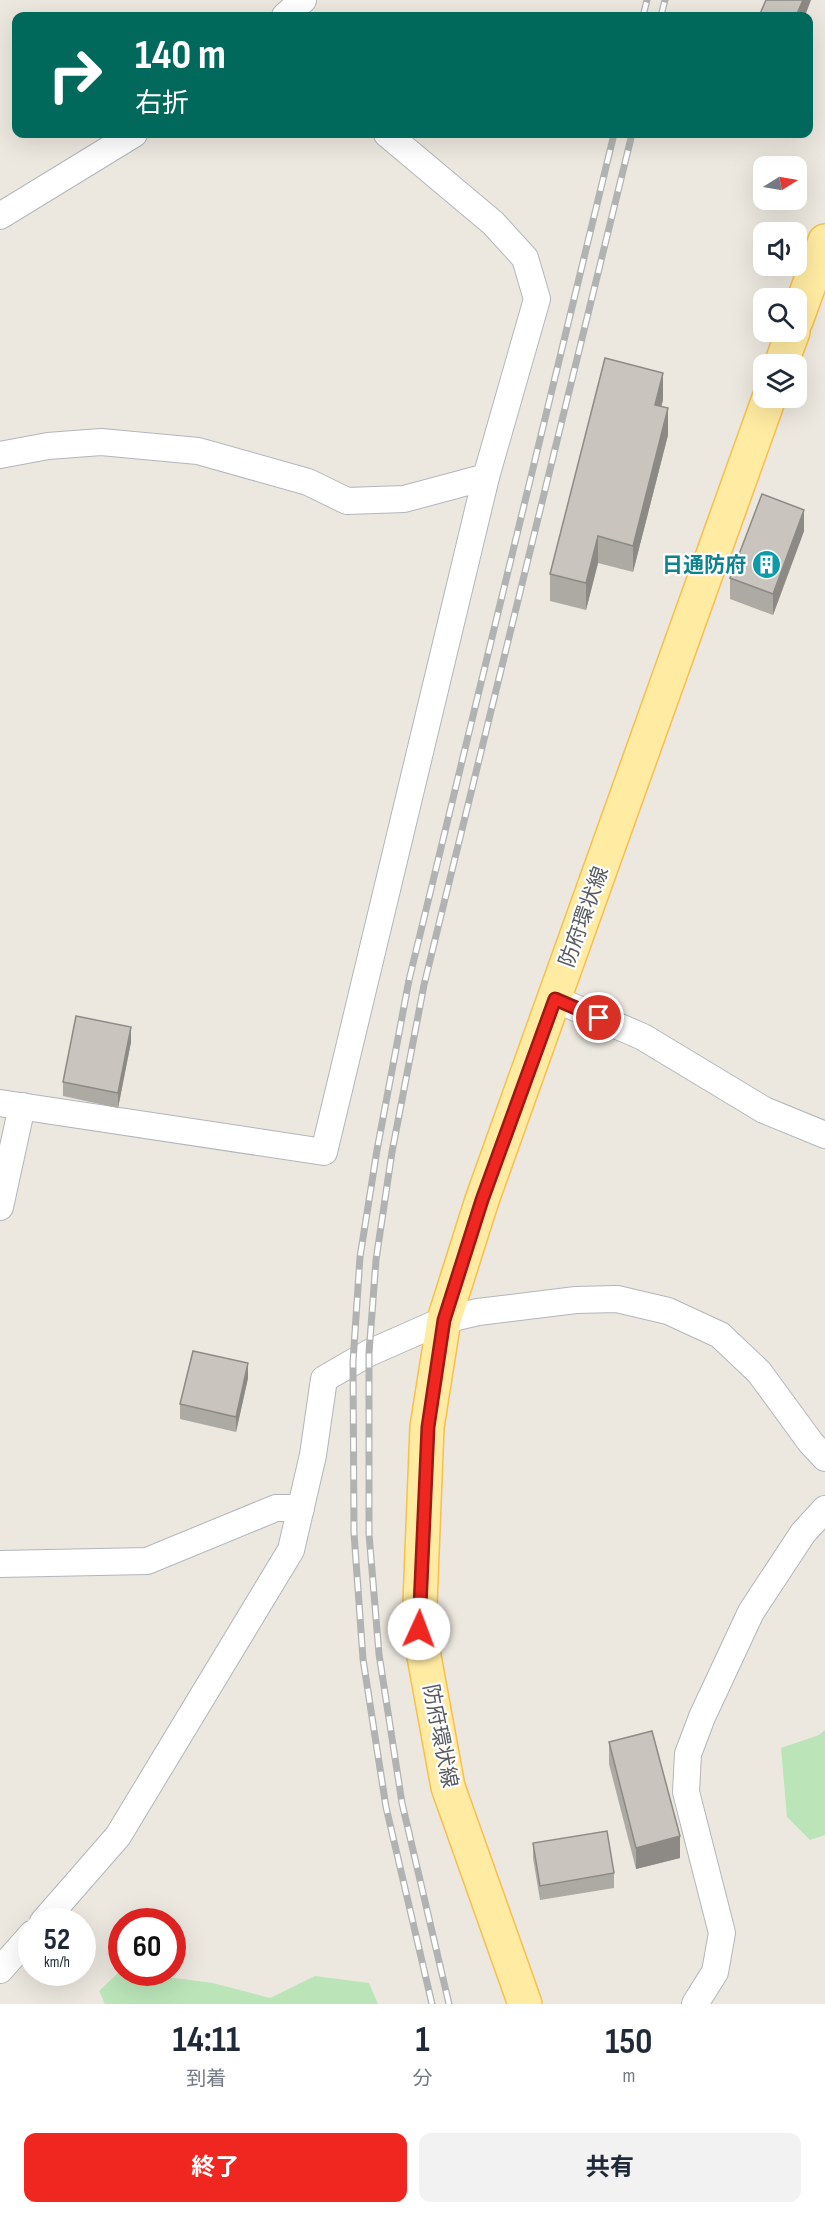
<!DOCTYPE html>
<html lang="ja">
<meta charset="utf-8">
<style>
:root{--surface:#fff;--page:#f2f2f3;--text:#1f2937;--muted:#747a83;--accent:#f02721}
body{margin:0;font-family:"Sofia Sans Condensed","Noto Sans JP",sans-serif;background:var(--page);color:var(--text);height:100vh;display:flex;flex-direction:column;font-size:22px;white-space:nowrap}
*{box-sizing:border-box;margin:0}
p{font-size:20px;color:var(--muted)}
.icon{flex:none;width:33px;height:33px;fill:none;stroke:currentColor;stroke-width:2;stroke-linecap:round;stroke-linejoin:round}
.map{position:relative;height:2004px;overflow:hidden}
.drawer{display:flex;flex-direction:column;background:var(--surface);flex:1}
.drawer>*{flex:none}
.guide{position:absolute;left:12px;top:12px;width:801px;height:126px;border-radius:12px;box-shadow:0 6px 24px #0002;background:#00695c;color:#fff;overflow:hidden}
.needle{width:39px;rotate:79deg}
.tools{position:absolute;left:753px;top:156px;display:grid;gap:12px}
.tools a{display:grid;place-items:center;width:54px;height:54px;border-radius:12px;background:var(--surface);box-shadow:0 6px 24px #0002;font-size:30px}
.speed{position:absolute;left:18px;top:1908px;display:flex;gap:12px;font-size:30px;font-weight:700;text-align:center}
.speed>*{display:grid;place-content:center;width:78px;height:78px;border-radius:50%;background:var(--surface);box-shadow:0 6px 24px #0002;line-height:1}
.speed small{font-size:15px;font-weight:400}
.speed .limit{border:9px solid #d22;background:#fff;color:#111}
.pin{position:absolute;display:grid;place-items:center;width:51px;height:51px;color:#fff;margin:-26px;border:3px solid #fff;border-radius:50%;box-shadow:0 2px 6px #0007}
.me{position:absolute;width:66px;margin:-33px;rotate:2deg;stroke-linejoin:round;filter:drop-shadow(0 0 4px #0008)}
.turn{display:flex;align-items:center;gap:21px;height:126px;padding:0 24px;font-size:27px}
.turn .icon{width:78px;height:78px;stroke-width:2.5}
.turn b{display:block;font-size:42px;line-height:51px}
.eta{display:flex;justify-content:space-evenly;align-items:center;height:102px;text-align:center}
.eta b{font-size:36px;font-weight:700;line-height:42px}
.primary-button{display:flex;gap:12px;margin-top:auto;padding:12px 24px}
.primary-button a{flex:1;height:69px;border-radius:12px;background:var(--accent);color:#fff;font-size:24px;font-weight:700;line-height:69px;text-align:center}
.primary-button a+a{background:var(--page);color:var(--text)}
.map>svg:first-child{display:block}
</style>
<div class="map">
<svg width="825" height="2004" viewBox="0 0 825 2004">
<rect width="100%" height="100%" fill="#ece8df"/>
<g fill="#bbe5b9">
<polygon points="825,1730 825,1835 810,1840 787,1817 781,1748 819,1735"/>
<polygon points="120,1971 213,1983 270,1998 315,1976 369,1983 378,2004 105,2004 99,1991"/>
</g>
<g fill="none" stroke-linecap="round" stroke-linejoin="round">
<defs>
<g id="minor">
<polyline points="285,16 303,0"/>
<polyline points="0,216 134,134"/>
<polyline points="0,455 48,446 101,442 198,451 308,482 347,501 404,499 486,477"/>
<polyline points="555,999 643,1037 764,1110 825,1135"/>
<polyline points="0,1103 324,1152 486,477 537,299 525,258 493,223 387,134"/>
<polyline points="0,1207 22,1106"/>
<polyline points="0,1564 147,1561 276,1508 301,1508"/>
<polyline points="43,1922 118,1836 291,1550 313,1455 324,1379 369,1353 444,1320 478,1312 576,1300 617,1299 668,1311 720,1335 759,1372 811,1443 825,1458"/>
<polyline points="0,1970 32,1934"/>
<polyline points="695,2004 715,1972 722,1933 686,1792 688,1754 702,1717 751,1612 803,1533 825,1509"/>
</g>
<g id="primary">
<polyline points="796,321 825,241"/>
<polyline points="781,364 793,332"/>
<polyline points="525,2004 448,1787 419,1629 427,1427 444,1320 482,1200 769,398"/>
</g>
</defs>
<use href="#minor" stroke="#b2b6bb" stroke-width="28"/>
<use href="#primary" stroke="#f7bf4d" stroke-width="36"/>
<use href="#minor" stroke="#fff" stroke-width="26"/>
<use href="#primary" stroke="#ffeba1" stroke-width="33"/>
<defs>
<g id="rail">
<polyline points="643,16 647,0"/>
<polyline points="661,16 665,0"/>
<polyline points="432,2004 386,1807 363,1659 354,1533 353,1362 360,1257 377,1150 409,980 614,134"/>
<polyline points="449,2004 402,1803 379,1654 369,1534 369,1353 376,1260 392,1152 424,985 632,134"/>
</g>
</defs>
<use href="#rail" stroke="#b1b2b2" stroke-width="7"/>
<use href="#rail" stroke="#fff" stroke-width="4.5" stroke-dasharray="14" stroke-linecap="butt"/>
</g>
<g fill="#ada9a3">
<polygon points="663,400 661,406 668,435 633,572 598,563 586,610 550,601 550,574"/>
<polygon points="804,531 773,615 730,599 730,578"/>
<polygon points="131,1042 118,1108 63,1096 63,1082"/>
<polygon points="248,1378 236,1432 180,1419 180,1404"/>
<polygon points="609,1742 680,1858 636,1869 609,1764"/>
<polygon points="533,1843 614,1873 614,1888 540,1900 533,1858"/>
</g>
<g fill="#8d8a85">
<polygon points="803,0 811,0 805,16 796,16"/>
<polygon points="663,373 663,400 655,431 655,405"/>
<polygon points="668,408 668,435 633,572 633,546"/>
<polygon points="804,510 804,531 773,615 773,594"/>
<polygon points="598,536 598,563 586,610 586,583"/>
<polygon points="131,1027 131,1042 118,1108 118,1093"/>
<polygon points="248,1363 248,1378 236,1432 236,1417"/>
<polygon points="680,1836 680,1858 636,1869 636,1848"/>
</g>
<g fill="#c9c5be" stroke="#8d8a85" stroke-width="1.5">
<polygon points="766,0 803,0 796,16 759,16"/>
<polygon points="605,358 663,373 655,405 668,408 633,546 598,536 586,583 550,574"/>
<polygon points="762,494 804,510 773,594 730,578"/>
<polygon points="76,1016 131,1027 118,1093 63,1082"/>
<polygon points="193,1351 248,1363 236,1417 180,1404"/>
<polygon points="652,1731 680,1836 636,1848 609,1742"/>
<polygon points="607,1831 614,1873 540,1886 533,1843"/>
</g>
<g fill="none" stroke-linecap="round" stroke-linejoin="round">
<defs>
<polyline id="route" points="419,1629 428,1427 444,1320 482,1200 555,999 599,1018"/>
</defs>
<use href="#route" stroke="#9c1915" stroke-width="15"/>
<use href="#route" stroke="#f02721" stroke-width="10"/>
</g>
<defs>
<symbol id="building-disc" viewBox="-11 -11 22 22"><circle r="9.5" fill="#0f9aa8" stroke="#fff"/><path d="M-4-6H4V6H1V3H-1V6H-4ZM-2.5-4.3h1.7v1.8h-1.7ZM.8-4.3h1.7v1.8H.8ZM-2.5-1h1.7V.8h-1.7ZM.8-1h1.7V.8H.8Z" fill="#fff"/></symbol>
</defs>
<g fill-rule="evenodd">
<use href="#building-disc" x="750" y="548" width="33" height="33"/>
</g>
<g text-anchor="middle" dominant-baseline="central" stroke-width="4.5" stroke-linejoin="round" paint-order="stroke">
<g font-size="21" font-weight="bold" fill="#0d838f" stroke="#fff" text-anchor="end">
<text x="746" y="565">日通防府</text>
</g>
<g font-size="21" fill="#585c61" stroke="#fff">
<text transform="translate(584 917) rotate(-70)">防府環状線</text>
<text transform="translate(440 1736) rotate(79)">防府環状線</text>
</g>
</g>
</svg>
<div class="tools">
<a><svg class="needle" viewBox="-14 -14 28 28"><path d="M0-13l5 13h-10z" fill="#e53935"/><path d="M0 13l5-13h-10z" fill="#747a83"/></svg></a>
<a><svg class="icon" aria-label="sound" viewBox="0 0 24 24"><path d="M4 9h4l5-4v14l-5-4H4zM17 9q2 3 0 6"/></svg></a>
<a><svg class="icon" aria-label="search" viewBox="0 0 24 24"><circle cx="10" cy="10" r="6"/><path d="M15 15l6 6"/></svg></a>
<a><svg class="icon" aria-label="layers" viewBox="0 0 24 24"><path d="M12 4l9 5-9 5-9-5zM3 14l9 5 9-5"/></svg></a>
</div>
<div class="speed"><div>52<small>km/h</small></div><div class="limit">60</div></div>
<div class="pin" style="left:599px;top:1018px;background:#d93025"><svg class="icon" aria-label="arrive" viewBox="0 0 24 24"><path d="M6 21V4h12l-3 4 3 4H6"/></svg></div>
<svg class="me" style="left:419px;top:1629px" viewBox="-20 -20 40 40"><circle r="19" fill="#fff"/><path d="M0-13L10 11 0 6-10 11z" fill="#f02721"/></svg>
<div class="guide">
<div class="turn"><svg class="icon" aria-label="right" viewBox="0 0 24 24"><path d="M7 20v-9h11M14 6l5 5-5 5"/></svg><div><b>140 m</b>右折</div></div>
</div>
</div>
<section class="drawer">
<div class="eta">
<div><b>14:11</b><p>到着</p></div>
<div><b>1</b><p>分</p></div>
<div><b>150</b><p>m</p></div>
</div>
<div class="primary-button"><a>終了</a><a>共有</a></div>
</section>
